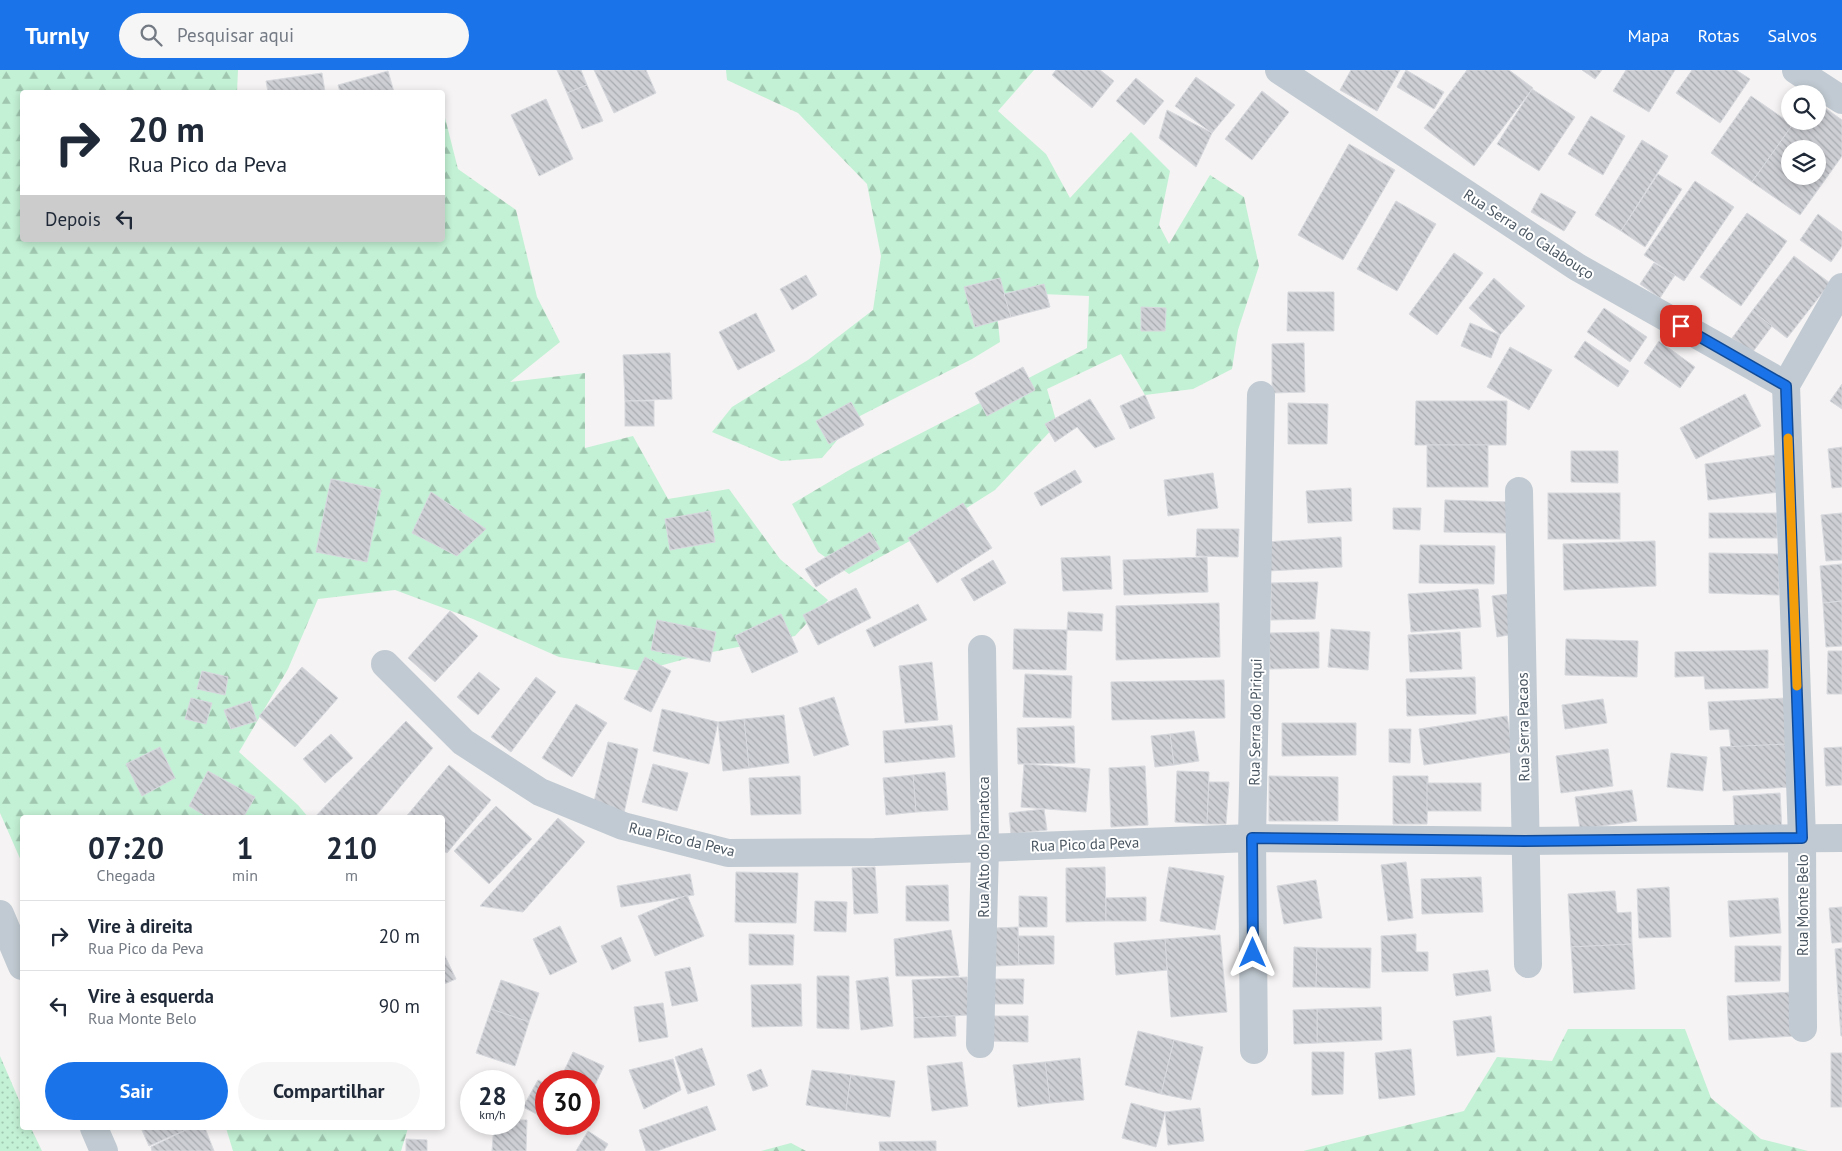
<!DOCTYPE html>
<html lang="pt">
<meta charset="utf-8">
<style>
:root{--surface:#fff;--page:#f6f6f7;--text:#1f2937;--muted:#747a83;--line:#e0e1e3;--accent:#1a73e8}
body{margin:0;font-family:"PT Sans",sans-serif;background:var(--page);color:var(--text);height:100vh;display:flex;flex-direction:column;font-size:19px;white-space:nowrap}
*{box-sizing:border-box;margin:0}
p{font-size:16px;color:var(--muted)}
.icon{flex:none;width:28px;height:28px;fill:none;stroke:currentColor;stroke-width:2;stroke-linecap:round;stroke-linejoin:round}
.map{position:relative;flex:1;overflow:hidden}
.side{position:absolute;left:20px;top:745px;width:425px;height:315px;display:flex;flex-direction:column;background:var(--surface);border-radius:5px;box-shadow:0 2px 8px #0003}
.side>*{flex:none}
.top-card{position:absolute;left:20px;top:20px;width:425px;height:152px;border-radius:5px;box-shadow:0 2px 8px #0003;background:#fff;color:var(--text);overflow:hidden}
.fabs{position:absolute;left:1781px;top:15px;display:grid;gap:10px}
.fabs a{display:grid;place-items:center;width:45px;height:45px;border-radius:50%;background:var(--surface);box-shadow:0 2px 8px #0003;font-size:25px}
.speed{position:absolute;left:460px;top:1000px;display:flex;gap:10px;font-size:25px;font-weight:700;text-align:center}
.speed>*{display:grid;place-content:center;width:65px;height:65px;border-radius:50%;background:var(--surface);box-shadow:0 2px 8px #0003;line-height:1}
.speed small{font-size:12px;font-weight:400}
.speed .limit{border:8px solid #d22;background:#fff;color:#111}
.pin{position:absolute;display:grid;place-items:center;width:42px;height:42px;color:#fff;margin:-21px;border-radius:10px;box-shadow:0 2px 8px #0006}
.me{position:absolute;width:55px;margin:-28px;rotate:0deg;stroke-linejoin:round;filter:drop-shadow(0 0 4px #0008)}
.turn{display:flex;align-items:center;gap:18px;height:105px;padding:0 25px;font-size:22px}
.turn .icon{width:65px;height:65px;stroke-width:2.5}
.turn b{display:block;font-size:35px;line-height:42px}
.then{display:flex;align-items:center;height:48px;padding:0 25px;background:#0003;gap:10px;font-size:19px}
.eta{display:flex;justify-content:space-evenly;align-items:center;height:85px;text-align:center}
.eta b{font-size:30px;font-weight:700;line-height:35px}
.cta{display:flex;gap:10px;margin-top:auto;padding:10px 25px}
.cta a{flex:1;height:58px;border-radius:30px;background:var(--accent);color:#fff;font-size:20px;font-weight:700;line-height:58px;text-align:center}
.cta a+a{background:var(--page);color:var(--text)}
ul{padding:0;list-style:none}
li{display:flex;align-items:center;gap:15px;height:70px;padding:0 25px;border-top:1px solid var(--line)}
li div{flex:1}
li b{display:block;font-size:19px}
li em{font-style:normal}
header{display:flex;align-items:center;gap:30px;box-sizing:border-box;height:70px;padding:0 25px;background:var(--accent);color:#fff}
header strong{font-size:24px}
nav{display:flex;gap:28px;margin-inline-start:auto;font-size:18px}
.search{width:350px;height:45px;background:var(--page);display:flex;align-items:center;gap:12px;box-sizing:border-box;padding:0 18px;border-radius:28px;color:var(--muted);font-size:19px}
.map>svg:first-child{display:block}
</style>
<header>
<strong>Turnly</strong>
<div class="search"><svg class="icon" aria-label="search" viewBox="0 0 24 24"><circle cx="10" cy="10" r="6"/><path d="M15 15l6 6"/></svg>Pesquisar aqui</div>
<nav><a>Mapa</a><a>Rotas</a><a>Salvos</a></nav>
</header>
<div class="map">
<svg width="1842" height="1081" viewBox="0 0 1842 1081">
<defs>
<pattern id="green-dots" width="8" height="8" patternUnits="userSpaceOnUse" patternTransform="scale(1.25)"><rect width="8" height="8" fill="#c3f1d5"/><path d="M2 2h.1M6 6h.1" fill="none" stroke="#a0c6b0" stroke-width="1.8" stroke-linecap="round"/></pattern>
<pattern id="forest-firs" width="22" height="20" patternUnits="userSpaceOnUse" patternTransform="scale(1.25)"><rect width="22" height="20" fill="#c3f1d5"/><path d="M5 1l3.5 6h-7zM16 11l3.5 6h-7z" fill="#a0c6b0"/></pattern>
<pattern id="building-back-hatch" width="6" height="6" patternUnits="userSpaceOnUse" patternTransform="scale(1.25)"><rect width="6" height="6" fill="#cdcfd5"/><path d="M-1 5l2 2M0 0l6 6M5-1l2 2" fill="none" stroke="#a8abb0"/></pattern>
</defs>
<rect width="100%" height="100%" fill="#f5f3f3"/>
<polygon fill="url(#green-dots)" points="0,986 22,1037 22,1058 31,1058 42,1081 0,1081"/>
<g fill="url(#forest-firs)">
<polygon points="0,0 238,0 237,22 22,22 22,170 442,170 443,40 458,99 516,140 537,227 560,272 510,312 585,303 585,378 633,366 668,429 729,419 780,489 828,530 795,566 707,583 641,601 559,587 473,549 395,520 318,529 288,599 239,682 298,735 308,747 22,748 22,793 0,743"/>
<polygon points="726,0 1034,0 998,41 1046,84 1070,128 1131,62 1170,101 1159,155 1169,174 1210,105 1244,127 1259,196 1238,260 1232,299 1193,319 1145,325 1121,284 1047,319 1057,354 995,420 943,453 849,504 818,482 792,434 851,399 1087,278 1089,226 1042,224 996,233 1000,272 972,289 856,348 822,388 781,391 712,362 732,337 808,290 873,240 881,186 867,114 798,43 727,10"/>
<polygon points="1568,959 1685,959 1711,1028 1761,1069 1808,1081 1303,1081 1464,1041 1497,987 1552,991"/>
<polygon points="226,1058 408,1058 401,1081 233,1081"/>
<polygon points="791,1073 806,1081 761,1081"/>
</g>
<g fill="url(#building-back-hatch)" stroke="#d7d9de" fill-rule="evenodd">
<polygon points="557,0 581,0 587,15 567,23"/>
<polygon points="594,0 646,0 656,23 614,43"/>
<polygon points="1056,0 1100,0 1114,11 1092,38 1052,5"/>
<polygon points="1351,0 1400,0 1377,41 1340,20"/>
<polygon points="1406,0 1444,22 1434,39 1397,17"/>
<polygon points="1467,0 1509,0 1533,18 1474,96 1424,58"/>
<polygon points="1582,0 1602,0 1595,9"/>
<polygon points="1626,0 1675,0 1649,42 1613,21"/>
<polygon points="1692,0 1736,0 1750,9 1720,53 1676,23"/>
<polygon points="388,1 394,22 340,22 338,15"/>
<polygon points="322,3 325,22 268,22 266,11"/>
<polygon points="1196,7 1235,35 1212,63 1175,36"/>
<polygon points="1136,8 1164,31 1144,55 1116,31"/>
<polygon points="587,15 603,51 582,59 567,23"/>
<polygon points="1532,19 1575,47 1539,101 1497,74"/>
<polygon points="1262,21 1289,42 1252,90 1225,69"/>
<polygon points="1751,26 1793,55 1752,112 1711,83"/>
<polygon points="546,29 573,89 539,106 511,45"/>
<path d="M1818,33L1842,50V86L1800,145L1752,112L1795,51H1818ZM1790,79H1818V106H1790Z"/>
<polygon points="1167,40 1212,63 1196,97 1159,68"/>
<polygon points="1591,46 1625,66 1603,105 1568,84"/>
<polygon points="1642,70 1668,86 1621,161 1595,145"/>
<polygon points="1349,74 1395,100 1343,190 1298,165"/>
<polygon points="1658,104 1682,119 1645,177 1621,161"/>
<polygon points="1695,111 1734,137 1684,211 1644,185"/>
<polygon points="1541,123 1576,142 1564,161 1531,142"/>
<polygon points="1396,131 1436,154 1397,221 1357,199"/>
<polygon points="1747,143 1787,171 1741,236 1700,207"/>
<polygon points="1818,144 1842,162 1842,176 1831,192 1800,170"/>
<polygon points="1454,183 1483,203 1437,265 1409,244"/>
<polygon points="1794,186 1830,213 1787,268 1752,241"/>
<polygon points="1654,193 1675,205 1660,228 1640,214"/>
<polygon points="806,205 817,225 792,240 780,219"/>
<polygon points="1000,208 1011,247 975,257 964,217"/>
<polygon points="1494,208 1525,236 1500,265 1469,238"/>
<polygon points="1044,214 1050,237 1011,247 1004,224"/>
<polygon points="1288,222 1334,222 1334,261 1287,261"/>
<polygon points="1141,237 1166,238 1165,261 1141,261"/>
<polygon points="1604,238 1647,267 1630,292 1587,262"/>
<polygon points="1752,241 1772,256 1752,283 1732,268"/>
<polygon points="756,243 775,281 738,300 719,262"/>
<polygon points="1470,253 1500,265 1491,288 1461,276"/>
<polygon points="1585,271 1629,301 1618,317 1574,287"/>
<polygon points="1659,271 1695,297 1680,318 1644,293"/>
<polygon points="1304,273 1305,322 1272,323 1272,274"/>
<polygon points="1510,277 1552,300 1529,340 1487,317"/>
<polygon points="670,283 672,329 625,331 623,285"/>
<polygon points="1023,297 1035,320 987,346 975,323"/>
<polygon points="1842,314 1842,339 1830,331"/>
<polygon points="1745,324 1761,356 1696,389 1680,358"/>
<polygon points="1145,325 1155,348 1130,359 1120,336"/>
<polygon points="1090,329 1115,369 1095,378 1077,357 1055,372 1045,354"/>
<rect x="625" y="331" width="29" height="25"/>
<polygon points="1416,331 1507,331 1506,375 1415,375"/>
<polygon points="851,332 864,355 829,374 816,351"/>
<polygon points="1288,333 1328,334 1327,374 1288,374"/>
<rect x="1427" y="375" width="61" height="42"/>
<polygon points="1842,377 1842,417 1832,418 1828,379"/>
<polygon points="1571,381 1618,381 1618,413 1571,412"/>
<polygon points="1775,385 1780,422 1708,430 1705,394"/>
<polygon points="1075,400 1082,412 1041,436 1034,423"/>
<polygon points="1213,403 1218,438 1168,446 1164,410"/>
<polygon points="331,409 381,420 367,492 316,482"/>
<polygon points="1351,418 1352,451 1308,453 1306,421"/>
<polygon points="431,422 486,459 457,486 412,463"/>
<rect x="1548" y="423" width="72" height="46"/>
<polygon points="1445,430 1508,432 1507,463 1444,462"/>
<polygon points="963,433 992,478 937,513 908,468"/>
<polygon points="1393,438 1421,438 1420,460 1393,459"/>
<polygon points="710,441 715,472 670,480 665,449"/>
<rect x="1709" y="443" width="68" height="25"/>
<polygon points="1842,443 1842,490 1826,491 1821,445"/>
<polygon points="1197,459 1239,459 1238,487 1196,486"/>
<polygon points="870,462 880,479 816,517 805,499"/>
<polygon points="1341,467 1342,497 1268,501 1266,472"/>
<polygon points="1655,471 1656,516 1564,520 1563,474"/>
<polygon points="1420,475 1495,476 1494,514 1419,513"/>
<polygon points="1709,483 1779,484 1779,525 1709,523"/>
<polygon points="1110,486 1112,519 1063,521 1061,488"/>
<polygon points="1207,487 1208,522 1124,525 1123,490"/>
<polygon points="993,490 1006,513 974,531 961,509"/>
<polygon points="1842,494 1842,531 1823,533 1820,496"/>
<polygon points="1318,512 1315,549 1271,550 1271,513"/>
<polygon points="856,518 871,548 818,575 803,545"/>
<polygon points="1478,519 1481,557 1411,562 1408,524"/>
<polygon points="1508,524 1514,564 1497,567 1492,526"/>
<polygon points="1842,531 1842,576 1826,577 1823,533"/>
<polygon points="1219,533 1220,587 1116,590 1116,536"/>
<polygon points="918,534 927,550 874,577 866,560"/>
<polygon points="450,541 478,566 435,612 408,588"/>
<polygon points="1068,542 1103,544 1102,561 1067,560"/>
<polygon points="781,544 798,582 752,603 735,566"/>
<polygon points="657,550 716,562 710,592 651,580"/>
<polygon points="1014,559 1067,560 1066,600 1013,599"/>
<polygon points="1331,559 1370,562 1368,600 1328,597"/>
<polygon points="1319,562 1319,598 1270,599 1269,563"/>
<polygon points="1460,562 1462,599 1410,602 1408,565"/>
<polygon points="1566,569 1638,571 1637,607 1565,605"/>
<polygon points="1768,580 1768,618 1705,619 1704,606 1675,607 1675,582"/>
<polygon points="1828,581 1842,581 1842,624 1827,624"/>
<polygon points="645,587 671,601 651,642 624,629"/>
<polygon points="932,592 938,650 905,653 899,596"/>
<polygon points="302,597 338,628 295,677 259,646"/>
<polygon points="202,601 228,607 225,625 197,619"/>
<polygon points="479,602 500,619 478,645 457,627"/>
<polygon points="1025,604 1072,606 1071,648 1023,647"/>
<polygon points="536,607 556,622 511,682 491,667"/>
<polygon points="1475,607 1476,644 1407,646 1406,609"/>
<polygon points="1224,610 1225,648 1112,650 1111,612"/>
<polygon points="834,627 849,675 814,686 799,638"/>
<polygon points="191,628 212,633 206,654 185,649"/>
<polygon points="1786,628 1788,674 1731,677 1729,659 1710,660 1708,632"/>
<polygon points="1603,629 1607,653 1565,659 1562,635"/>
<polygon points="250,631 257,651 231,659 224,640"/>
<polygon points="576,634 607,653 572,707 542,688"/>
<polygon points="662,639 718,652 709,694 653,681"/>
<polygon points="784,645 789,693 749,698 744,649"/>
<polygon points="1507,646 1513,682 1424,695 1419,659"/>
<polygon points="744,649 749,698 723,701 718,652"/>
<polygon points="406,651 433,678 374,748 314,748"/>
<polygon points="1282,653 1356,653 1356,685 1282,686"/>
<polygon points="952,655 955,687 885,693 883,661"/>
<polygon points="1074,656 1075,693 1018,694 1017,658"/>
<polygon points="1389,659 1411,659 1410,693 1389,692"/>
<polygon points="1194,661 1199,691 1174,695 1170,664"/>
<polygon points="331,664 353,688 325,713 303,689"/>
<polygon points="1170,664 1174,695 1155,697 1151,666"/>
<polygon points="608,672 638,679 624,743 593,736"/>
<polygon points="1788,674 1791,717 1723,721 1720,677"/>
<polygon points="160,677 175,708 142,726 126,694"/>
<polygon points="1842,677 1842,715 1826,716 1824,678"/>
<polygon points="1608,679 1613,716 1561,723 1556,686"/>
<polygon points="1671,683 1707,687 1703,721 1667,717"/>
<polygon points="653,694 688,703 677,741 642,732"/>
<polygon points="1024,694 1090,699 1086,742 1021,737"/>
<polygon points="449,695 491,730 447,783 442,780 442,748 405,748"/>
<polygon points="1145,696 1148,755 1111,757 1109,698"/>
<polygon points="208,701 255,727 243,748 209,748 189,736"/>
<polygon points="1177,701 1209,702 1207,754 1175,752"/>
<polygon points="945,702 948,740 916,742 913,705"/>
<polygon points="913,705 916,742 886,745 883,708"/>
<polygon points="800,706 801,744 751,745 749,708"/>
<polygon points="1269,706 1338,707 1338,751 1269,751"/>
<polygon points="1393,706 1428,706 1427,754 1393,754"/>
<polygon points="1209,712 1229,712 1226,754 1207,754"/>
<rect x="1427" y="713" width="54" height="28"/>
<polygon points="1632,720 1637,751 1580,759 1575,727"/>
<polygon points="1780,723 1782,762 1735,764 1733,726"/>
<polygon points="496,736 532,769 489,814 454,781"/>
<polygon points="1044,739 1047,760 1011,764 1009,743"/>
<polygon points="558,748 585,772 523,842 480,836"/>
<polygon points="1406,792 1413,848 1388,851 1381,795"/>
<polygon points="875,797 878,843 854,844 852,798"/>
<polygon points="1105,797 1106,851 1066,852 1066,798"/>
<polygon points="1169,797 1224,806 1215,860 1160,851"/>
<polygon points="736,802 798,803 796,853 735,852"/>
<polygon points="690,804 694,825 621,837 617,816"/>
<polygon points="1481,807 1483,842 1422,844 1421,809"/>
<polygon points="1316,810 1322,848 1284,854 1277,816"/>
<polygon points="948,815 949,851 906,851 906,816"/>
<polygon points="1669,817 1671,867 1639,868 1637,819"/>
<polygon points="1615,821 1617,843 1631,842 1632,874 1571,877 1568,824"/>
<polygon points="687,825 704,866 655,886 638,846"/>
<polygon points="1019,826 1047,827 1047,857 1019,857"/>
<polygon points="1146,827 1146,851 1106,851 1106,828"/>
<polygon points="1778,828 1781,863 1730,867 1728,831"/>
<polygon points="815,831 847,832 846,862 814,861"/>
<polygon points="1842,837 1842,872 1832,873 1829,838"/>
<polygon points="560,856 577,892 550,905 533,869"/>
<polygon points="1018,857 1019,895 996,896 995,858"/>
<polygon points="951,860 959,906 896,906 894,869"/>
<polygon points="749,864 794,865 793,895 749,895"/>
<polygon points="1416,864 1416,882 1428,882 1428,901 1382,902 1381,866"/>
<polygon points="1220,865 1227,942 1171,947 1165,869"/>
<polygon points="1018,866 1054,866 1054,894 1019,895"/>
<polygon points="621,867 631,891 612,900 601,876"/>
<polygon points="1165,869 1167,900 1116,905 1114,873"/>
<polygon points="1632,874 1635,919 1574,923 1571,877"/>
<polygon points="1735,876 1781,876 1780,911 1735,912"/>
<polygon points="1294,877 1317,878 1316,917 1293,917"/>
<polygon points="1317,878 1371,878 1370,918 1316,917"/>
<polygon points="1842,878 1842,925 1838,925 1835,879"/>
<polygon points="442,880 456,909 442,915"/>
<polygon points="690,897 698,931 672,936 665,902"/>
<polygon points="1488,900 1491,921 1456,926 1453,904"/>
<polygon points="817,906 849,906 849,959 817,958"/>
<polygon points="888,907 893,956 861,960 856,911"/>
<polygon points="967,907 969,945 914,948 912,910"/>
<polygon points="991,909 1024,909 1023,934 991,934"/>
<polygon points="501,910 539,923 529,952 491,939"/>
<polygon points="801,914 802,956 752,957 751,915"/>
<polygon points="1792,922 1795,966 1729,970 1727,926"/>
<polygon points="1838,925 1842,925 1842,966 1841,966"/>
<polygon points="663,933 668,967 639,972 634,937"/>
<polygon points="1381,937 1382,970 1317,973 1317,939"/>
<polygon points="491,939 529,952 515,996 476,983"/>
<polygon points="1317,939 1317,973 1294,974 1293,940"/>
<polygon points="955,946 956,966 914,968 914,948"/>
<polygon points="991,946 1028,946 1028,972 990,971"/>
<polygon points="1491,946 1495,982 1457,986 1453,951"/>
<polygon points="1138,961 1174,970 1161,1024 1125,1015"/>
<polygon points="1174,970 1203,977 1191,1030 1161,1024"/>
<polygon points="702,978 715,1015 688,1024 675,987"/>
<polygon points="1411,979 1415,1025 1379,1029 1375,983"/>
<polygon points="573,982 604,996 595,1015 564,1001"/>
<polygon points="1312,982 1344,982 1343,1024 1312,1025"/>
<rect x="1831" y="983" width="11" height="54"/>
<polygon points="1080,988 1084,1030 1050,1033 1045,992"/>
<polygon points="673,989 681,1020 644,1039 629,1000"/>
<polygon points="962,992 968,1036 932,1041 927,996"/>
<polygon points="1045,992 1050,1033 1018,1037 1013,995"/>
<polygon points="761,999 768,1016 753,1021 747,1005"/>
<polygon points="812,1000 851,1005 846,1041 806,1035"/>
<polygon points="851,1005 895,1011 890,1047 846,1041"/>
<polygon points="538,1010 546,1014 546,1049 523,1037"/>
<polygon points="1131,1033 1165,1042 1156,1077 1122,1068"/>
<polygon points="707,1036 716,1060 657,1081 646,1081 639,1060"/>
<polygon points="1200,1038 1204,1071 1168,1075 1165,1042"/>
<polygon points="514,1050 527,1050 526,1081 492,1081 494,1054 514,1054"/>
<polygon points="555,1054 582,1054 576,1065"/>
<polygon points="141,1058 190,1058 149,1076"/>
<polygon points="190,1058 205,1058 214,1081 152,1081 151,1077"/>
<polygon points="588,1061 608,1074 604,1081 576,1081"/>
<polygon points="406,1069 427,1070 427,1081 406,1081"/>
<polygon points="936,1071 936,1081 880,1081 879,1072"/>
</g>
<g fill="none" stroke-linecap="round" stroke-linejoin="round">
<g stroke="#c1cad2" stroke-width="28">
<polyline points="1279,0 1577,197 1786,315"/>
<polyline points="1796,0 1842,30"/>
<polyline points="1519,421 1528,894"/>
<polyline points="385,594 463,672 540,722 623,756 728,783 875,782 1252,768 1524,771 1842,768"/>
<polyline points="0,844 22,896"/>
<polyline points="1803,958 1802,768 1786,315 1842,217"/>
<polyline points="980,974 985,778 982,579"/>
<polyline points="1254,980 1252,768 1261,325"/>
<polyline points="94,1058 104,1081"/>
</g>
</g>
<g fill="none" stroke-linecap="round" stroke-linejoin="round">
<defs>
<polyline id="route" points="1253,883 1252,768 1524,771 1802,768 1786,316 1681,256"/>
</defs>
<use href="#route" stroke="#114b97" stroke-width="12"/>
<use href="#route" stroke="#1a73e8" stroke-width="9"/>
<polyline stroke="#f59e0b" stroke-width="9" points="1788,368 1797,616"/>
</g>
<g text-anchor="middle" dominant-baseline="central" stroke-width="4" stroke-linejoin="round" paint-order="stroke">
<g font-size="15" fill="#4a5661" stroke="#fff">
<text transform="translate(1529 164) rotate(33)">Rua Serra do Calabouço</text>
<text transform="translate(1255 652) rotate(-89)">Rua Serra do Piriqui</text>
<text transform="translate(1523 657) rotate(-91)">Rua Serra Pacaos</text>
<text transform="translate(682 769) rotate(13)">Rua Pico da Peva</text>
<text transform="translate(1085 774) rotate(-2)">Rua Pico da Peva</text>
<text transform="translate(983 777) rotate(-90)">Rua Alto do Parnatoca</text>
<text transform="translate(1802 835) rotate(-90)">Rua Monte Belo</text>
</g>
</g>
</svg>
<div class="fabs">
<a><svg class="icon" aria-label="search" viewBox="0 0 24 24"><circle cx="10" cy="10" r="6"/><path d="M15 15l6 6"/></svg></a>
<a><svg class="icon" aria-label="layers" viewBox="0 0 24 24"><path d="M12 4l9 5-9 5-9-5zM3 14l9 5 9-5"/></svg></a>
</div>
<div class="speed"><div>28<small>km/h</small></div><div class="limit">30</div></div>
<div class="pin" style="left:1681px;top:256px;background:#d93025"><svg class="icon" aria-label="arrive" viewBox="0 0 24 24"><path d="M6 21V4h12l-3 4 3 4H6"/></svg></div>
<svg class="me" style="left:1253px;top:883px" viewBox="-20 -20 40 40"><path d="M0-17L14 15 0 8-14 15z" fill="#1a73e8" stroke="#fff" stroke-width="4"/></svg>
<div class="top-card">
<div class="turn"><svg class="icon" aria-label="right" viewBox="0 0 24 24"><path d="M7 20v-9h11M14 6l5 5-5 5"/></svg><div><b>20 m</b>Rua Pico da Peva</div></div>
<div class="then">Depois<svg class="icon" aria-label="left" viewBox="0 0 24 24"><path d="M17 20v-9H6M10 6l-5 5 5 5"/></svg></div>
</div>
<section class="side">
<div class="eta">
<div><b>07:20</b><p>Chegada</p></div>
<div><b>1</b><p>min</p></div>
<div><b>210</b><p>m</p></div>
</div>
<ul>
<li><svg class="icon" aria-label="right" viewBox="0 0 24 24"><path d="M7 20v-9h11M14 6l5 5-5 5"/></svg><div><b>Vire à direita</b><p>Rua Pico da Peva</p></div><em>20 m</em></li>
<li><svg class="icon" aria-label="left" viewBox="0 0 24 24"><path d="M17 20v-9H6M10 6l-5 5 5 5"/></svg><div><b>Vire à esquerda</b><p>Rua Monte Belo</p></div><em>90 m</em></li>
</ul>
<div class="cta"><a>Sair</a><a>Compartilhar</a></div>
</section>
</div>
